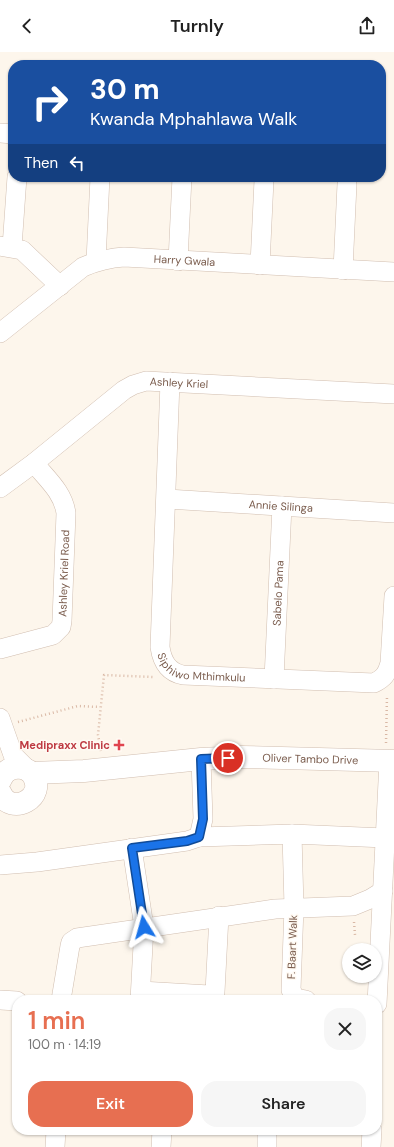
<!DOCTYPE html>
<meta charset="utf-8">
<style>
:root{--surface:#fff;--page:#f6f6f6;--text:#222;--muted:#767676;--accent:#e76f51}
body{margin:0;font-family:"DM Sans",sans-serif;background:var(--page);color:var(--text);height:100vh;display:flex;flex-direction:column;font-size:15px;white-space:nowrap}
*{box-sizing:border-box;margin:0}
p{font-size:13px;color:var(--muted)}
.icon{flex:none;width:22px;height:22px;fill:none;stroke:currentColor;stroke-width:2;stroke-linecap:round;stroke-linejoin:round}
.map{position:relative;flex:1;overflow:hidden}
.panel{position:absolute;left:12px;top:943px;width:370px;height:140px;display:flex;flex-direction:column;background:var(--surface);border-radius:16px;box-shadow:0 1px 3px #0004}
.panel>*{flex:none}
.banner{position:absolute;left:8px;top:8px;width:378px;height:122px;border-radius:16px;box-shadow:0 1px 3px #0004;background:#1a4fa0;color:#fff;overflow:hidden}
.buttons{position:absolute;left:342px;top:891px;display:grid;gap:8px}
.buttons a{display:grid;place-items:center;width:40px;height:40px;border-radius:50%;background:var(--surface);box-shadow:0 1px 3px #0004;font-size:20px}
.pin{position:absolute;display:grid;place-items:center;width:34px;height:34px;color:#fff;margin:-17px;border:2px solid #fff;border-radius:50%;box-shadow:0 1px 4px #0007}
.me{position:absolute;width:44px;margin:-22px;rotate:352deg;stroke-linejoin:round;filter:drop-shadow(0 0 3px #0008)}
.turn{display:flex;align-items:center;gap:14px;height:84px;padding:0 16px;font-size:18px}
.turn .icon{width:52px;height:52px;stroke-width:2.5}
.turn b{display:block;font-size:28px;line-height:34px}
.then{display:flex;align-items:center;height:38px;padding:0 16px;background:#0003;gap:8px;font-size:15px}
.round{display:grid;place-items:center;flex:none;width:42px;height:42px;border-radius:16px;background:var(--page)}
.head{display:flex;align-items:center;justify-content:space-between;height:68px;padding:0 16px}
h1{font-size:24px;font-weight:600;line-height:30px;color:var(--accent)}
.action{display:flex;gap:8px;margin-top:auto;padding:8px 16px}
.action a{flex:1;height:46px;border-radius:16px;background:var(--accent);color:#fff;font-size:16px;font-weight:600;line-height:46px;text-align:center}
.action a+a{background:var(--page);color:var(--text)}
header{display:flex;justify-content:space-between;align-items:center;height:52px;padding:0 16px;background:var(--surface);font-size:18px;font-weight:600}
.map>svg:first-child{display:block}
</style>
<header><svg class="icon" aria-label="back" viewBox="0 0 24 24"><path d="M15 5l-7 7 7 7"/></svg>Turnly<svg class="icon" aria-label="share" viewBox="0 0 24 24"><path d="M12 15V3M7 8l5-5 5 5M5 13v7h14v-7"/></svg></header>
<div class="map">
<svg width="394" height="1095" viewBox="0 0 394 1095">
<rect width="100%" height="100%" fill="#fdf6ec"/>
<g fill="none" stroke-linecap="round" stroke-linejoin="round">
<defs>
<g id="minor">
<polyline points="0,81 13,82"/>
<polyline points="0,194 22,198 60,234"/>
<polyline points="12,195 17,125"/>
<polyline points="96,209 100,125"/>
<polyline points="178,209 182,125"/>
<polyline points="260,213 264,128"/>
<polyline points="343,218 347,132"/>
<path id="s1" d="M0,281L83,215C97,209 109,206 124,205L394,220"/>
<path id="s2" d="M170,330L160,595C162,609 168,620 183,623L374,631C384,626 387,622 390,611L394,544"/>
<path id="s3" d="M0,436L34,411L124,338L133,333L146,329L394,342"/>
<path id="s4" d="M167,447L394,461"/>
<path id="s5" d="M0,597L53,583L61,575L62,569L66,461C63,440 47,427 34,411"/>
<path id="s6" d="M274,627L282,454"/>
<polyline points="0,666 13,703 28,718"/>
<polyline points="292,782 385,786"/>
<polyline points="199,785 292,782 294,855 291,938 295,946 306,948"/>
<polyline points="132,796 144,875 140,948"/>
<polyline points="0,813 37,810 187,789 199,785 203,767 201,707"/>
<polyline points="141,939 209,943 215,940 219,864"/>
<polyline points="0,948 17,949"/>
<polyline points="61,948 70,894 71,890 77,886 275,857 353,854 370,847 383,839"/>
<polyline points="377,952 389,709"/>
<polyline points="55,1095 56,1078"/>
<polyline points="161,1095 162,1078"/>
<polyline points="267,1095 267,1078"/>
<polyline points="371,1095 372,1078"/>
</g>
<g id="tertiary">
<path id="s7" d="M32,721L84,719L201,707L242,705L394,709"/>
<path d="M0,729C3,722 8,716 16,716C22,715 28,717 32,722C49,745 10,766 0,740"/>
</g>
</defs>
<use href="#minor" stroke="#d1beb0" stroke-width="20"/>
<use href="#tertiary" stroke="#d1beb0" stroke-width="23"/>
<g stroke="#d9b8a5" stroke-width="2.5" stroke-dasharray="1 3" stroke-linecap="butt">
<polyline points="18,670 78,654 100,655"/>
<polyline points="386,691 387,644"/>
<polyline points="101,699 98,683 104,623 153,625"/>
<polyline points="354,870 355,883"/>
</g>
<use href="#minor" stroke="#fff" stroke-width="19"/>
<use href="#tertiary" stroke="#fff" stroke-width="22"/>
</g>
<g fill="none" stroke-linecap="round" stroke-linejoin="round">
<defs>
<polyline id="route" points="144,875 132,796 187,789 199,785 203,767 201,707 228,706"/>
</defs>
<use href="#route" stroke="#114b97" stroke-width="10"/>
<use href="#route" stroke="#1a73e8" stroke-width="7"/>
</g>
<path fill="#e0444e" stroke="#fffaf3" stroke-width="1.5" d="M117 687h4v4h4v4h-4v4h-4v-4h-4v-4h4z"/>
<g text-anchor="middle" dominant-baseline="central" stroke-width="3" stroke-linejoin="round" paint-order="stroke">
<g font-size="11" fill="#7a5c4d" stroke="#fffaf3">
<text stroke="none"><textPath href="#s1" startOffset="209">Harry Gwala</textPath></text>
<text stroke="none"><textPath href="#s3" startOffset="215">Ashley Kriel</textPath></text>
<text stroke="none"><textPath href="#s4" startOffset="114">Annie Silinga</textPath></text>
<text stroke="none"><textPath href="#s5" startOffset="120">Ashley Kriel Road</textPath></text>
<text stroke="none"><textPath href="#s6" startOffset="86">Sabelo Pama</textPath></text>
<text stroke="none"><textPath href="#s2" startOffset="319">Siphiwo Mthimkulu</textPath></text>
<text stroke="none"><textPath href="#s7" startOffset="279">Oliver Tambo Drive</textPath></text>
<text transform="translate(292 895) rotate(-88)">F. Baart Walk</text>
</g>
<g font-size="11" font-weight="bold" fill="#be3a42" stroke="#fffaf3" text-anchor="end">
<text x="110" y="693">Medipraxx Clinic</text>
</g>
</g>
</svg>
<div class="buttons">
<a><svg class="icon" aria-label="layers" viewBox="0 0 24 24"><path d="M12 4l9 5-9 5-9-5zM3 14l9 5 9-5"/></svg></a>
</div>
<div class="pin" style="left:228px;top:706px;background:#d93025"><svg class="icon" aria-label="arrive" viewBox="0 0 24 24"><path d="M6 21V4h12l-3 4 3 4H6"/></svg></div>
<svg class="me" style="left:144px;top:875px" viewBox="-20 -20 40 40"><path d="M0-17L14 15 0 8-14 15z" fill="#1a73e8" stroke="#fff" stroke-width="4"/></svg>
<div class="banner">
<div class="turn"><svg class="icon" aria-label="right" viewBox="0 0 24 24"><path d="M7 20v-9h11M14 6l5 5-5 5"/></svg><div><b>30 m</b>Kwanda Mphahlawa Walk</div></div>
<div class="then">Then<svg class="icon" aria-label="left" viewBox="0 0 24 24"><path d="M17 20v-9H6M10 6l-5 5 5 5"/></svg></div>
</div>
<section class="panel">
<div class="head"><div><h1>1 min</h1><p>100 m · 14:19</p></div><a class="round"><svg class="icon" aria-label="close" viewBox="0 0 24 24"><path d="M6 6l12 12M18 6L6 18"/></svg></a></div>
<div class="action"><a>Exit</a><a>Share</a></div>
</section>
</div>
